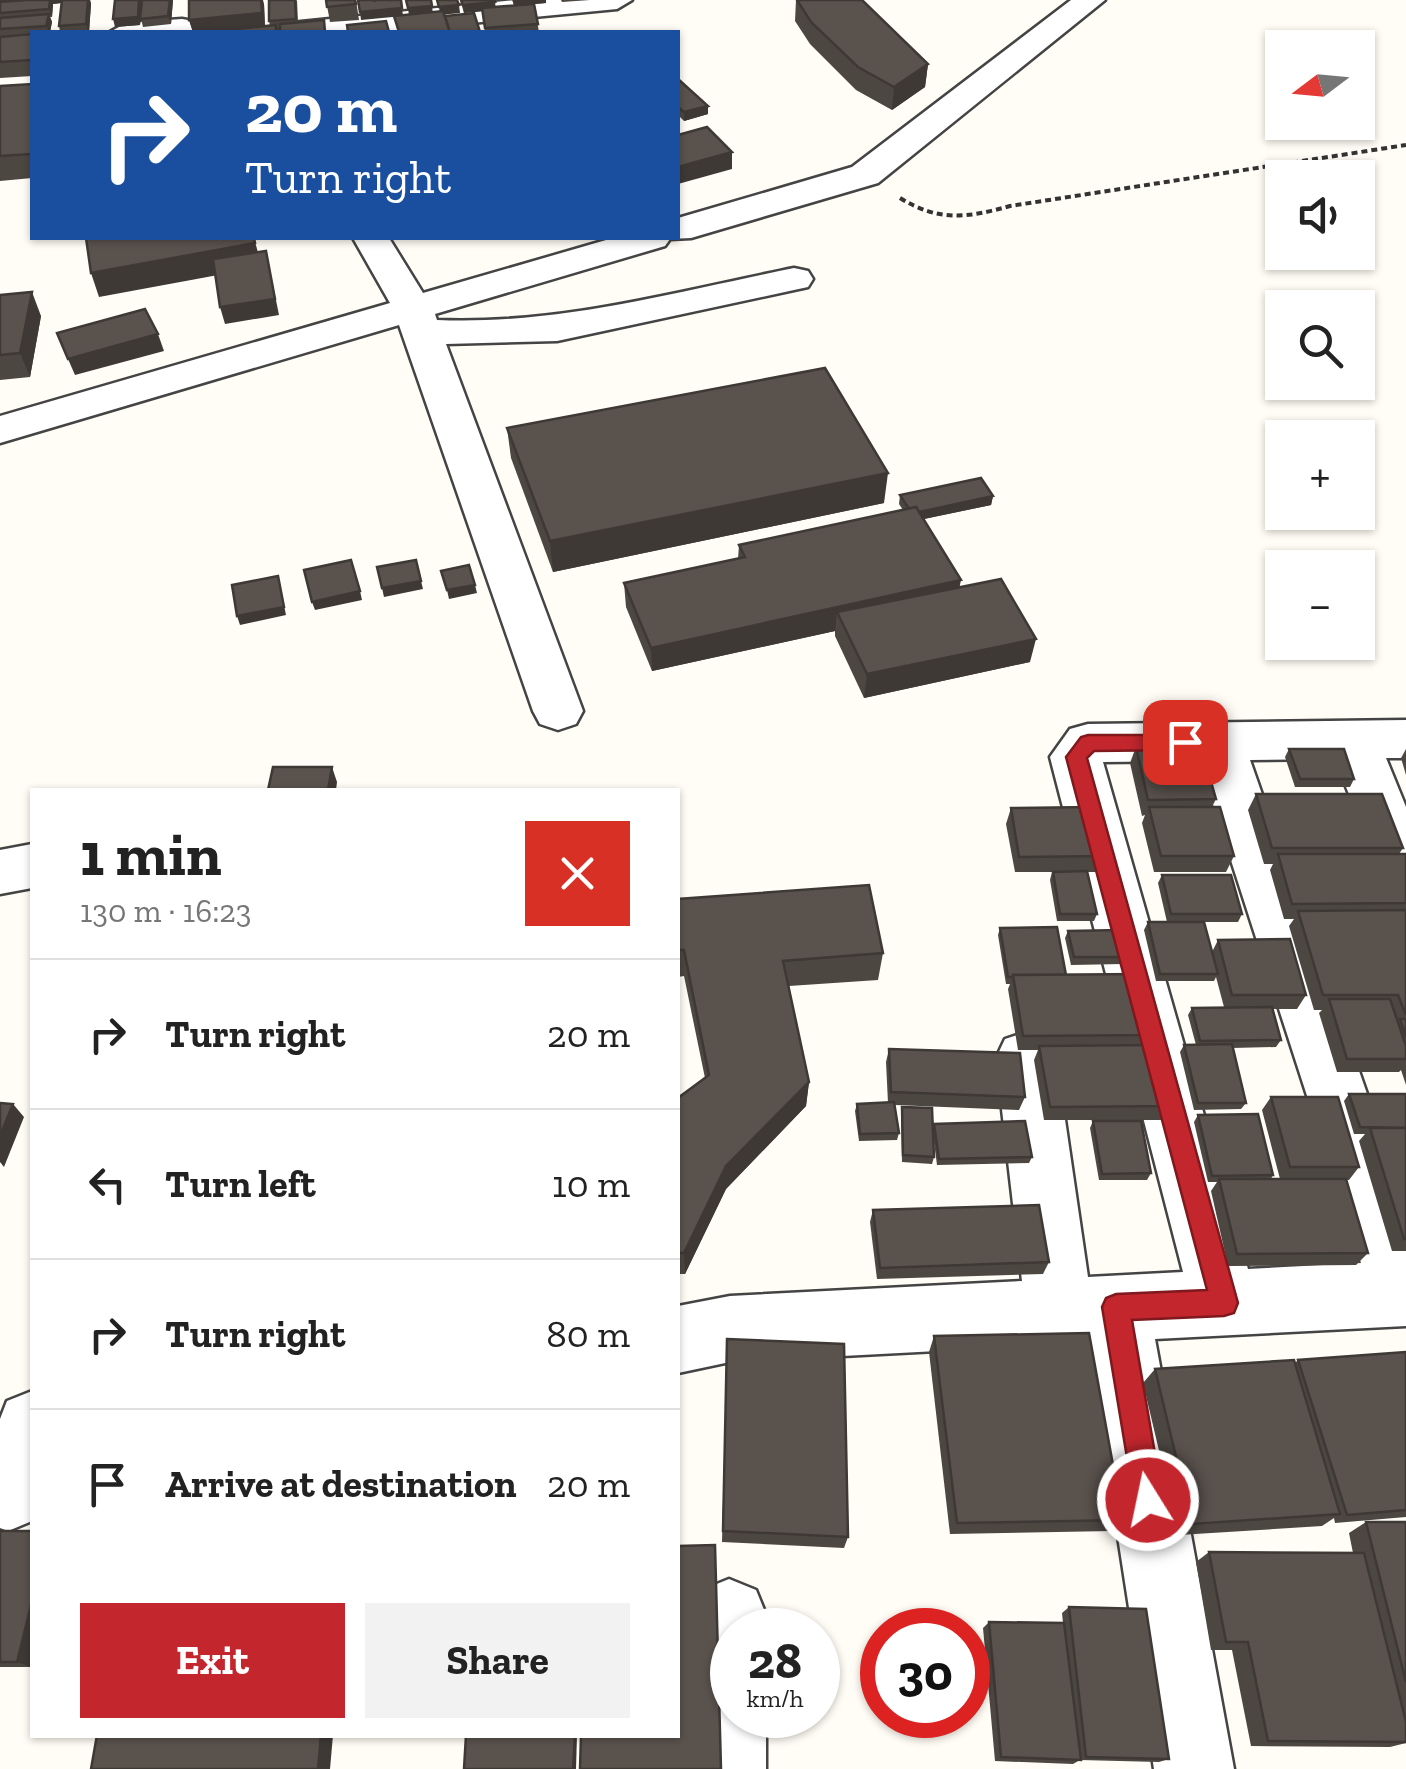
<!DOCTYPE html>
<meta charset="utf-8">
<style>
:root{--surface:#fff;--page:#f2f2f2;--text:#222;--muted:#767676;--line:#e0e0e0;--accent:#c4262e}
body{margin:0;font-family:"Zilla Slab",serif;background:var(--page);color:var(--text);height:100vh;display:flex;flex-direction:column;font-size:38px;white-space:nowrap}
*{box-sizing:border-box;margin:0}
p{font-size:32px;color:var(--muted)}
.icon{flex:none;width:55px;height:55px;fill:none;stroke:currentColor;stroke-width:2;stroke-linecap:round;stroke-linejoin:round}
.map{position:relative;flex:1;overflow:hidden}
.panel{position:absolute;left:30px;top:788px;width:650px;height:950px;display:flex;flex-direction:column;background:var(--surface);border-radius:0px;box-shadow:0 2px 8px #0004}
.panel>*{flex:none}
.top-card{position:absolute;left:30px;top:30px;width:650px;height:210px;border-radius:0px;box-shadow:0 2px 8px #0004;background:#1a4fa0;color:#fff;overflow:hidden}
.needle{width:65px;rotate:254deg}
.tools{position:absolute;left:1265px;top:30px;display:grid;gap:20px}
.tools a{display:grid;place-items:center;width:110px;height:110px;border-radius:0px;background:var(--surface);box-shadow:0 2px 8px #0004;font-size:50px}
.speed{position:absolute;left:710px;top:1608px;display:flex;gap:20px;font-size:50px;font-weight:700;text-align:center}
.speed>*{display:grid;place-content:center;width:130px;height:130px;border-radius:50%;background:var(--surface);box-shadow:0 2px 8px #0004;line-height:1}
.speed small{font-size:25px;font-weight:400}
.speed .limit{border:15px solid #d22;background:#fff;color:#111}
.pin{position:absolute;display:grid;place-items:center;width:85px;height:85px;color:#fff;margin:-42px;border-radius:20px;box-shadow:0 5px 15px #0006}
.me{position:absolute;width:110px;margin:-55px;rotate:350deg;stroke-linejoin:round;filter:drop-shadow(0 0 8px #0008)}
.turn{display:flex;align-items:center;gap:35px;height:210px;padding:0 50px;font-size:45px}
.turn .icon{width:130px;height:130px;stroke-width:2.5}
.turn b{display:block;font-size:70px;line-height:85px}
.round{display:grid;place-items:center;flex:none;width:105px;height:105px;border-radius:0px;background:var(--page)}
.head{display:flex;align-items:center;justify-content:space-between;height:170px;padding:0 50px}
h1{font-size:60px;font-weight:800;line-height:75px}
.cta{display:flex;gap:20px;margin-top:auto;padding:20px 50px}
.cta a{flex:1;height:115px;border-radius:0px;background:var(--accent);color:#fff;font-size:40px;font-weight:800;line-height:115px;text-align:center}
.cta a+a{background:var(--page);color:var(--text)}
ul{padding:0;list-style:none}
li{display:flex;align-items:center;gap:30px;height:150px;padding:0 50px;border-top:2px solid var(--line)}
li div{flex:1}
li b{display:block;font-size:38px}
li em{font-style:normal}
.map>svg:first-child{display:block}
</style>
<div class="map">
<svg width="1406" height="1769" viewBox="0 0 1406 1769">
<rect width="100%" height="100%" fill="#fffdf5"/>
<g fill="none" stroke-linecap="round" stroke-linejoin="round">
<defs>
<g id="minor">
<polygon points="516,0 632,0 617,9 379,32 275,32 291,23"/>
<path d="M1071,0H1105L878,183L691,238L670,239L665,246L435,314L437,320C559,325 675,292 794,268L808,271L813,279L808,287L794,290L557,341L446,344L583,711L576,724L558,730L540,724L533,711L399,325L0,443V416L390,303L353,238H389L423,293L613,238H678V218L852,167Z"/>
<polygon points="182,19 193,21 197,32 110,32 126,23"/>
<path d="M1406,720V758H1386L1406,807V896L1387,890L1335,759L1250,760L1406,1205V1326L1155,1339L1234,1769H1154L1088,1343L730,1362L678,1373V1306L730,1296L1022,1281L996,1058L1005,1039L1026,1032L1047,1039L1056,1058L1088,1277L1183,1272L1050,757L1070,729L1088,724ZM1199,761L1361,1263L1248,1269L1103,762Z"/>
<polygon points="32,844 32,888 0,894 0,850"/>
<polygon points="32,1391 32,1521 8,1531 0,1528 0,1419 7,1401"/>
<polygon points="729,1579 756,1590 767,1617 767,1630 732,1630 732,1715 766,1715 766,1769 686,1769 691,1617 702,1590"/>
</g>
</defs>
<use href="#minor" stroke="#444" stroke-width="5"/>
<path stroke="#333" stroke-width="4" stroke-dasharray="6 4" stroke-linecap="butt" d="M900,198C939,222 967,218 1010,206L1406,145"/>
<use href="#minor" fill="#fff" fill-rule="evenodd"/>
</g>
<g fill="#4d4742">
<polygon points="0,0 90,0 91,4 89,32 60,32 59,26 62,3 53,4 52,17 50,17 52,22 50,32 32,32 32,76 0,78"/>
<polygon points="142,0 173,0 171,24 143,27 141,19 140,25 115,27"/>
<polygon points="297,0 298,23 276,29 277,32 193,32 189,20 264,4 265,26 270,26 269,21"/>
<polygon points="326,0 356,0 359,20 330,22"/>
<polygon points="460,0 494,0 495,7 514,5 512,0 546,0 546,3 534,4 539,32 485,32 482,11 464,13"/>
<polygon points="561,0 590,0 562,2"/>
<polygon points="796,0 862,0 928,64 925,87 892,110 856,90 810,44 795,21"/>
<polygon points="678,79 708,114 684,121 678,115"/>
<polygon points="32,84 32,178 0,181 0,86"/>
<polygon points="0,295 41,316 30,377 0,380"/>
<polygon points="507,428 884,503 553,572 511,458"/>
<polygon points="900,495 993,496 991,505 923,519 959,587 1030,662 864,698 835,636 835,631 652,671 626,607 624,583 738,559 739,545 903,510 899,504"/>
<polygon points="1136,747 1216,799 1212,807 1234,856 1226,872 1154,872 1142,823 1145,815 1142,816 1130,763"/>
<polygon points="1289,749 1354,779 1350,787 1295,787 1285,757"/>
<polygon points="1406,749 1406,775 1401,758"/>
<polygon points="1256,794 1403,848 1399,854 1406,854 1406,1085 1401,1070 1399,1072 1337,1072 1319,1013 1322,1010 1314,1010 1289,926 1294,919 1284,919 1270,870 1273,864 1264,864 1248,810"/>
<polygon points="1011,808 1104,856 1098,872 1087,872 1097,914 1094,921 1057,921 1050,880 1052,872 1015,872 1006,824"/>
<polygon points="1162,875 1242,914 1238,922 1204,922 1212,952 1218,940 1306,995 1297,1009 1272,1009 1281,1040 1276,1047 1232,1048 1246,1103 1241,1109 1194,1110 1180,1052 1184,1045 1196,1045 1188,1015 1192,1008 1224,1007 1216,977 1214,981 1156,981 1144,930 1148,922 1167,922 1158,883"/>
<polygon points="678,899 883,953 878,980 789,986 809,1082 806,1106 726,1189 685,1274 678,1274 678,1098 705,1078 684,976 678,977"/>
<polygon points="1000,928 1153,1035 1148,1045 1176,1106 1168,1120 1044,1120 1034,1060 1038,1050 1018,1050 1008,989 1010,984 1006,984 998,935"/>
<polygon points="1068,931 1126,957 1123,964 1071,965 1065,938"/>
<polygon points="889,1049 1025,1097 1019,1110 895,1105 899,1133 897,1140 859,1141 855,1111 857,1104 888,1103 886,1062"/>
<polygon points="1349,1094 1406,1094 1406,1251 1392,1251 1359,1141 1365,1134 1354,1134 1344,1101"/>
<polygon points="1271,1097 1359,1167 1349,1180 1346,1180 1368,1253 1356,1265 1228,1266 1211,1191 1217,1182 1208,1182 1194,1122 1198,1115 1273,1175 1271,1179 1280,1179 1262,1110"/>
<polygon points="902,1107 933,1129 934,1124 1032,1157 1029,1163 937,1165 933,1135 934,1157 932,1164 902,1162 901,1114"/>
<polygon points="1093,1121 1151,1173 1147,1180 1099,1180 1090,1128"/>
<polygon points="873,1210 1049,1262 1043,1274 877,1279 870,1222"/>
<polygon points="934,1336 1123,1520 1112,1531 950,1534 929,1352"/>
<polygon points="727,1339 848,1537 844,1548 722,1542"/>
<polygon points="1406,1352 1406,1517 1335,1523 1334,1518 1322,1526 1179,1535 1143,1383 1155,1369 1295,1363 1298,1360"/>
<polygon points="1366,1522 1406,1522 1406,1743 1390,1747 1251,1746 1232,1650 1211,1650 1196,1562 1209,1552 1353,1553 1349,1533"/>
<polygon points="0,1531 32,1531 32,1660 31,1667 0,1667"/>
<polygon points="1069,1607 1169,1759 1159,1762 1080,1760 1073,1764 995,1761 983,1628 989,1622 1063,1623 1062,1613"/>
</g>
<g fill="#3f3936">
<polygon points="0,0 83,0 53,4 52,17 49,9 0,8"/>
<polygon points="88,0 90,0 91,4 89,32 86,24"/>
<polygon points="139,0 142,0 140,25 115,27 113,19"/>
<polygon points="170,0 173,0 171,24 168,16"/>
<polygon points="261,0 263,0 264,4 265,29 224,32 193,32 189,20"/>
<polygon points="513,0 546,0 546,3 514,6"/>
<polygon points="495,2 496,10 464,13 463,5"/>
<polygon points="459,5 460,13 440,15 439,7"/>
<polygon points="432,6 433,14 409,16 408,8"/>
<polygon points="402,8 403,16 361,20 360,12"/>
<polygon points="49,14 52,22 50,32 46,26"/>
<polygon points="928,64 925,87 892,110 894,87"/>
<polygon points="708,106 708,114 684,121 684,112"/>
<polygon points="732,152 732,169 678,184 678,167"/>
<polygon points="254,238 262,267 99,297 91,273"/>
<polygon points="266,251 279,315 225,324 220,307"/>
<polygon points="32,292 41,316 30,377 20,353"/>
<polygon points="158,334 164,351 75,375 68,359"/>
<polygon points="888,473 884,503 553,572 550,541"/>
<polygon points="993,496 991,505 910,522 912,513"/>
<polygon points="278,576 286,615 240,625 237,616"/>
<polygon points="961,580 956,604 837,612 835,631 652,671 651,648"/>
<polygon points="421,581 423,589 384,597 382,588"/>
<polygon points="475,585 477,593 449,599 447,590"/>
<polygon points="360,591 362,600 315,610 312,602"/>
<polygon points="1036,639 1030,662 864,698 867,674"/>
<polygon points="332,767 337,782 336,790 328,790"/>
<polygon points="809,1082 806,1106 726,1189 685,1274 684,1253 726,1166"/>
<polygon points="13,1104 24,1117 4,1167 0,1162 0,1136"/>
<polygon points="32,1601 32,1640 30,1640 32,1641 31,1667 17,1662"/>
<polygon points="321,1735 333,1735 330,1769 318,1769"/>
<polygon points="575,1735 577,1735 576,1769 573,1769"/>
</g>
<g fill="#5a524d" stroke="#3f3936" stroke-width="2.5">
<polygon points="27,0 50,0 49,9 0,13 0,2"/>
<polygon points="62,0 88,0 86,24 59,26"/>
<polygon points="115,0 139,0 138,17 113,19"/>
<polygon points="142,0 170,0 168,16 140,19"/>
<polygon points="189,0 261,0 262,13 189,20"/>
<polygon points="269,0 295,0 296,19 269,21"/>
<polygon points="326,0 355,0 356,4 327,7"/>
<polygon points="358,0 374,0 375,2 374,0 401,0 402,8 360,12"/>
<polygon points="406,0 431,0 432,6 408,8"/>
<polygon points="437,0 457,0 459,5 439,7"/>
<polygon points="461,0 494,0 495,2 463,5"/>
<polygon points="797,0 862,0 928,64 894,87 858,67 811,22"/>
<polygon points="534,4 538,24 485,28 482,8"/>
<polygon points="443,11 450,32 399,32 394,16"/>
<polygon points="474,13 480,32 450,32 445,16"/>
<polygon points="49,14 46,26 0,29 0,18"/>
<polygon points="324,20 325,32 280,32 280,24"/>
<polygon points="386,21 389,32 348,32 347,25"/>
<polygon points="276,25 276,32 228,32 228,30"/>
<polygon points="32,34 32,60 0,62 0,37"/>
<polygon points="678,79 708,106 684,112 678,107"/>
<polygon points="32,84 32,154 0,156 0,86"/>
<polygon points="707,127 732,152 678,167 678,135"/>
<polygon points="86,238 254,238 255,243 91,273"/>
<polygon points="266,251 275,299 220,307 213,259"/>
<polygon points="32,292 20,353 0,355 0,295"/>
<polygon points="145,309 158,334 68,359 57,333"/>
<polygon points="825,368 888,473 550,541 507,428"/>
<polygon points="981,478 993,496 919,512 916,507 909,509 900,495"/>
<polygon points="916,507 961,580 651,648 624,583 745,557 739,545"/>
<polygon points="351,560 360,591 312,602 304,570"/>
<polygon points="416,560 421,581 382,588 377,567"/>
<polygon points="469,565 475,585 447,590 441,571"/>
<polygon points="278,576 284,607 237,616 232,585"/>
<polygon points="1001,579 1036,639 867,674 837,612"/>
<polygon points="1136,747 1201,747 1216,799 1148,800"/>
<polygon points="1289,749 1344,749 1354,779 1300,779"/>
<polygon points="273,767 332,767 328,790 268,790"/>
<polygon points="1256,794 1382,794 1403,848 1272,848"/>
<polygon points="1093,807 1104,856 1019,857 1011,808"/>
<polygon points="1149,807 1220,807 1234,856 1161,856"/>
<polygon points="1278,854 1406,854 1406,903 1292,904"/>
<polygon points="1087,871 1097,914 1060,914 1053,872"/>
<polygon points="1162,875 1231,875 1242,914 1171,914"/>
<polygon points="869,885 883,953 783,961 809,1082 726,1166 684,1253 678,1253 678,1098 709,1075 684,950 678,950 678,899"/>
<polygon points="1406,910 1406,1015 1398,995 1323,995 1298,911"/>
<polygon points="1148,922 1204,922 1218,974 1160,974"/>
<polygon points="1057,927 1066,975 1013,975 1013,977 1008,977 1000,928"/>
<polygon points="1121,930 1126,957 1074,957 1068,931"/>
<polygon points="1290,939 1306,995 1232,995 1218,940"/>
<polygon points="1140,974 1153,1035 1023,1036 1013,975"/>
<polygon points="1329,999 1390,999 1406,1046 1406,1059 1347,1059"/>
<polygon points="1272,1007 1281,1040 1200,1041 1192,1008"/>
<polygon points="1400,1019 1406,1019 1406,1037"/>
<polygon points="1232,1044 1246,1103 1198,1103 1184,1045"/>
<polygon points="1162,1045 1176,1106 1050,1107 1039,1046"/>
<polygon points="889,1049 1020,1053 1025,1097 891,1092"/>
<polygon points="1349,1094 1406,1094 1406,1128 1360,1127"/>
<polygon points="1271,1097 1338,1097 1359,1167 1290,1167"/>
<polygon points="894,1102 899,1133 860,1134 857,1104"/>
<polygon points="0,1103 13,1104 0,1136"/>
<polygon points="902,1107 932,1108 934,1157 903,1155"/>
<polygon points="1258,1114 1273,1175 1212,1176 1198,1115"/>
<polygon points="1025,1121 1032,1157 939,1159 934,1124"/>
<polygon points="1093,1121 1141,1121 1151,1173 1102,1174"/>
<polygon points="1370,1128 1406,1128 1406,1239 1404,1239"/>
<polygon points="1219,1179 1346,1179 1368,1253 1237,1254"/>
<polygon points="1039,1205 1049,1262 880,1268 873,1210"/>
<polygon points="1089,1333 1123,1520 957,1523 934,1336"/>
<polygon points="727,1339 844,1344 848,1537 723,1531"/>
<polygon points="1406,1352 1406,1510 1347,1515 1298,1360"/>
<polygon points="1294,1360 1340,1514 1192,1524 1155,1369"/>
<polygon points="1366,1522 1406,1522 1406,1682"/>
<polygon points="0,1531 32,1531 32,1601 17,1662 0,1662"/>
<polygon points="715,1545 721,1769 580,1769 581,1735 678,1735 678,1546"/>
<polygon points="1209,1552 1364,1553 1406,1722 1406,1742 1268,1741 1248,1642 1226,1642"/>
<polygon points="1069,1607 1146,1609 1169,1759 1086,1757"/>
<polygon points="989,1622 1064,1623 1081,1760 1001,1757"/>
<polygon points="97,1735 321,1735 318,1769 91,1769"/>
<polygon points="466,1735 575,1735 573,1769 464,1769"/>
</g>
<polygon fill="#c4262e" stroke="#7f191e" stroke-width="2.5" points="1088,735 1185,735 1196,742 1185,750 1094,751 1087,758 1238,1303 1234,1313 1224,1316 1132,1320 1163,1500 1159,1510 1148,1514 1138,1510 1134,1500 1102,1307 1106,1298 1116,1294 1207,1290 1066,757 1081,737"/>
</svg>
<div class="tools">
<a><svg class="needle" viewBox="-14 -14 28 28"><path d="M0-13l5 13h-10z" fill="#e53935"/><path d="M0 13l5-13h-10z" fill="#767676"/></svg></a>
<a><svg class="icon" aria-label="sound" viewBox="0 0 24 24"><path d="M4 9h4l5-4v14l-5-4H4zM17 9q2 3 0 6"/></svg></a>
<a><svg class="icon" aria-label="search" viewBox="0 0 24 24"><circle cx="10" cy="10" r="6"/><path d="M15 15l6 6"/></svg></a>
<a>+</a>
<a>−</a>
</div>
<div class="speed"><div>28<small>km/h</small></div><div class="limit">30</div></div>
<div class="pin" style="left:1185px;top:742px;background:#d93025"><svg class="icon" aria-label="arrive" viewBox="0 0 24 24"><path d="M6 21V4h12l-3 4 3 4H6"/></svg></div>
<svg class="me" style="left:1148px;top:1500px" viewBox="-20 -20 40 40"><circle r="17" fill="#c4262e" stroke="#fff" stroke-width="3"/><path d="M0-11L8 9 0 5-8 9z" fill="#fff"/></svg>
<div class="top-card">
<div class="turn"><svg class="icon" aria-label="right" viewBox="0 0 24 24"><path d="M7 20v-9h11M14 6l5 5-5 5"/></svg><div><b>20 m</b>Turn right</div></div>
</div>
<section class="panel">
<div class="head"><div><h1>1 min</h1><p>130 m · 16:23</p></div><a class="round" style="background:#d93025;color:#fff"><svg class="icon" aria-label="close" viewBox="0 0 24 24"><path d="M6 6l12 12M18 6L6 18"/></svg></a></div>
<ul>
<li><svg class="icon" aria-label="right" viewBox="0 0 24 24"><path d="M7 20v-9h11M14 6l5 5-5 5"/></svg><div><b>Turn right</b></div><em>20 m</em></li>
<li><svg class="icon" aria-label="left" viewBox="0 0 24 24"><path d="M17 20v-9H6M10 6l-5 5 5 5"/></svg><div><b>Turn left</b></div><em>10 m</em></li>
<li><svg class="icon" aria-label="right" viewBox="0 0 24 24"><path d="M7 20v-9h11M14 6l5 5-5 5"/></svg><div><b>Turn right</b></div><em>80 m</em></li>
<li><svg class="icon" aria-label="arrive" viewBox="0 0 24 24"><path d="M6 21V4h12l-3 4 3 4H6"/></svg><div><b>Arrive at destination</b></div><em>20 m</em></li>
</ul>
<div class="cta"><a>Exit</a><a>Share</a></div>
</section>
</div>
